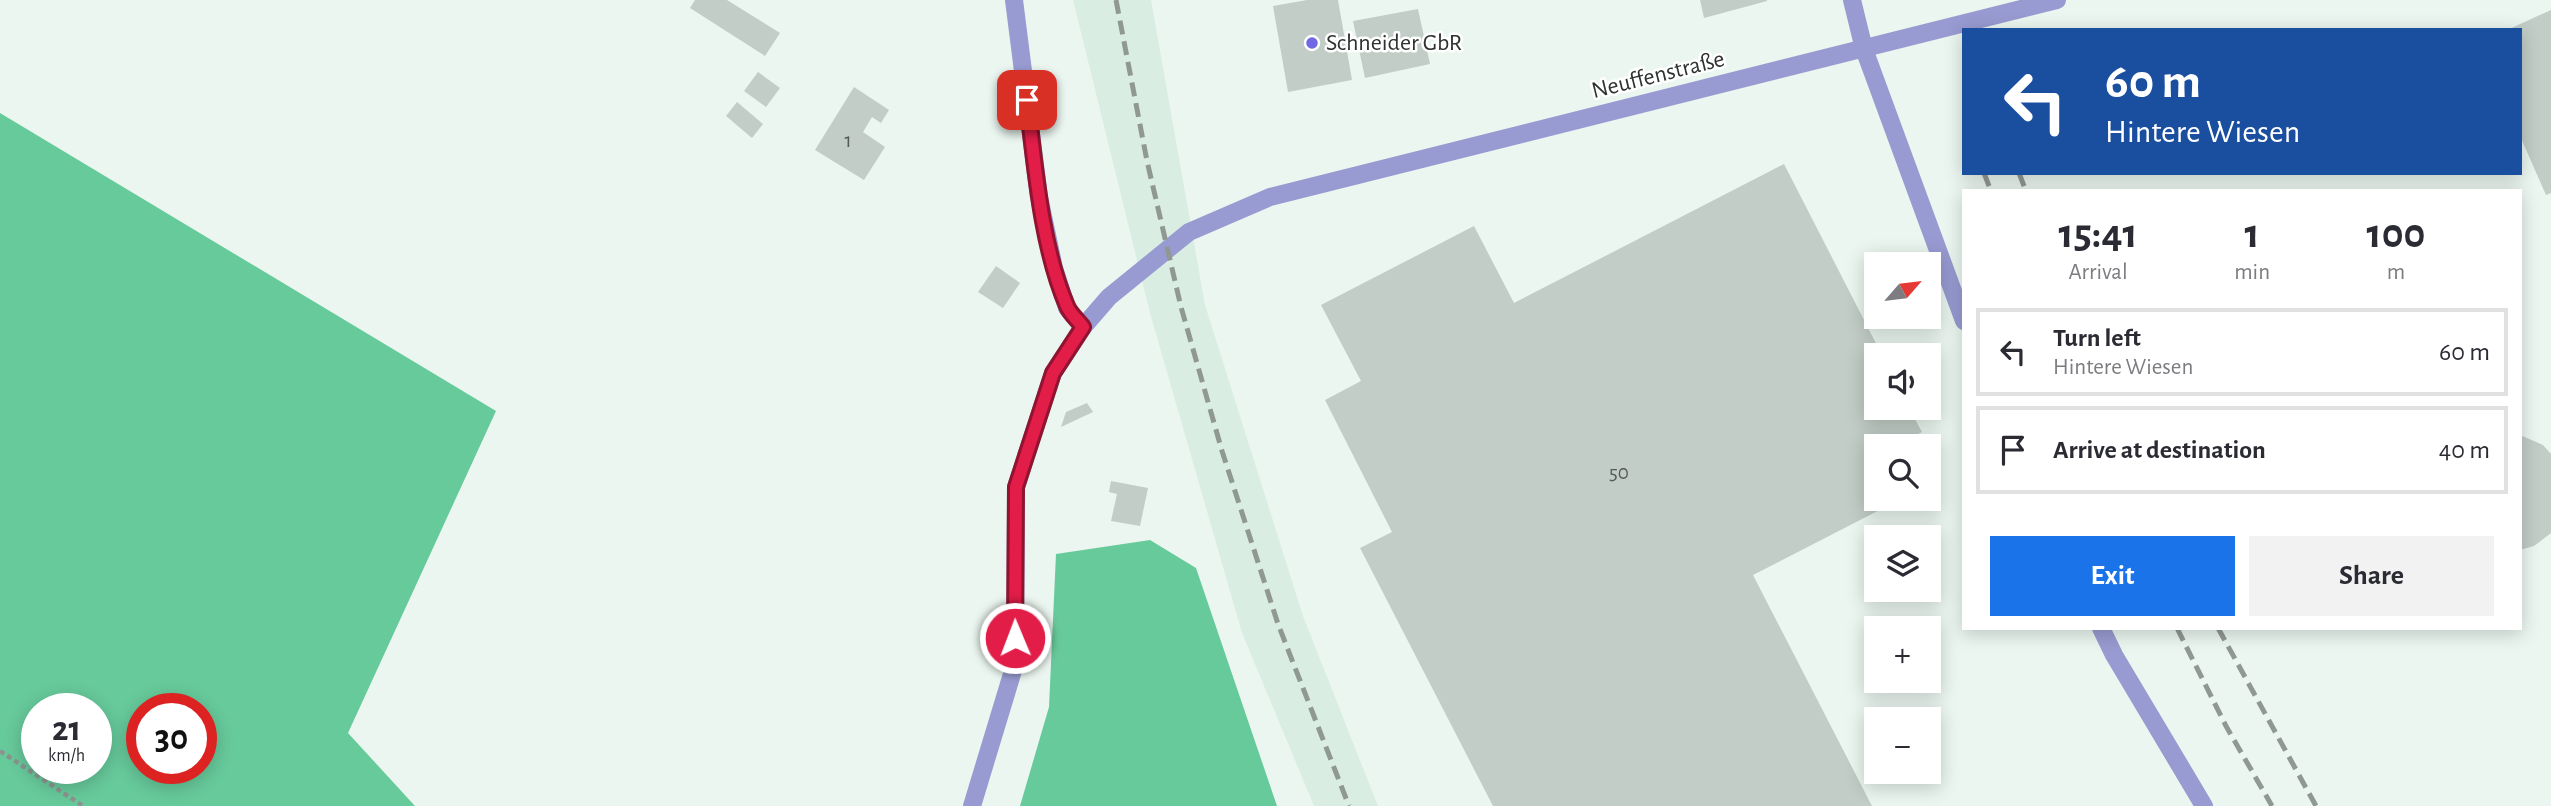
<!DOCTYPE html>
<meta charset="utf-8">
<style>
:root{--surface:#fff;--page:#f2f2f3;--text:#2b2b33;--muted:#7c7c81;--line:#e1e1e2;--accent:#1a73e8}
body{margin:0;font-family:"Alegreya Sans",sans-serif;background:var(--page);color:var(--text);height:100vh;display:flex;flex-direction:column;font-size:26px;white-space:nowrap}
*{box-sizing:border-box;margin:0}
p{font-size:23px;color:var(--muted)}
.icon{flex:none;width:38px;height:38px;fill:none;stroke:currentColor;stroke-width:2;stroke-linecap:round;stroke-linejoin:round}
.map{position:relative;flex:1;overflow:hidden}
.drawer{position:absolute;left:1962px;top:189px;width:560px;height:441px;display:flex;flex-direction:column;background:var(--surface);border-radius:0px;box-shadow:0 4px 18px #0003}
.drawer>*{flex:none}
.guide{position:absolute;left:1962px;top:28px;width:560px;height:147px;border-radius:0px;box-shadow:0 4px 18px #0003;background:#1a4fa0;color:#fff;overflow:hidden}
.needle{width:46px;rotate:62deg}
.controls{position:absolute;left:1864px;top:252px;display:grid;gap:14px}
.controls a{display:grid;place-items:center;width:77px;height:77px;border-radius:0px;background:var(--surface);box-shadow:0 4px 18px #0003;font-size:35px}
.speed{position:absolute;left:21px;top:693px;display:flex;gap:14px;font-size:35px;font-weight:700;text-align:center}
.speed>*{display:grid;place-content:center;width:91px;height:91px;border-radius:50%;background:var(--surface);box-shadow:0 4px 18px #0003;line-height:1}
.speed small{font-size:18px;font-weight:400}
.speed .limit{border:10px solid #d22;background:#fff;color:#111}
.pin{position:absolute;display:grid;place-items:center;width:60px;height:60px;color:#fff;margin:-30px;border-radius:14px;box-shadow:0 4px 10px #0006}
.me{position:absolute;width:77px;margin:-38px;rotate:359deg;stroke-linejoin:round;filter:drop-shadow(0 0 5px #0008)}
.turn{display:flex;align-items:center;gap:24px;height:147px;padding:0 28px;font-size:32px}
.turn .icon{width:91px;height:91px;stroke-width:2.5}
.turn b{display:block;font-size:49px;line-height:60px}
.eta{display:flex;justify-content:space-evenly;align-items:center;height:119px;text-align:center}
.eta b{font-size:42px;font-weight:700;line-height:49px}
.cta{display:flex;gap:14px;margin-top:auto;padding:14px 28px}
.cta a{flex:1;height:80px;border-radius:0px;background:var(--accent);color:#fff;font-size:28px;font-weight:700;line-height:80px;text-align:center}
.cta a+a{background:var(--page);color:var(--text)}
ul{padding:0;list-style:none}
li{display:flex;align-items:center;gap:21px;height:88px;margin:0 14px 10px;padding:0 14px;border:4px solid var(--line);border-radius:0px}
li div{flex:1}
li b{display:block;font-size:26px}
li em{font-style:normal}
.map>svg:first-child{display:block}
</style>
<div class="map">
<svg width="2551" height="806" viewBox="0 0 2551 806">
<rect width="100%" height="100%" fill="#ebf6f0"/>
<polygon fill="#daede2" points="1073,0 1151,0 1205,305 1303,616 1378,806 1314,806 1242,633 1150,313"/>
<g fill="#67ca9b" fill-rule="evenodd">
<path d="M0,113L496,411L348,733L415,806H0ZM37,709H96V768H37ZM142,709H201V768H142Z"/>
<polygon points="1150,540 1196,568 1277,806 1020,806 1049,707 1056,554"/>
</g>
<g fill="#c2cdc7">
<polygon points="695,0 727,0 780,33 765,56 690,8"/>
<polygon points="1307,0 1338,0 1352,80 1288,92 1273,6"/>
<polygon points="1700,0 1767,0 1767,1 1704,18"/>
<polygon points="1418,9 1430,64 1365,78 1353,21"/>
<polygon points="2551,10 2551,193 2546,195 2520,136 2520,30 2507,30"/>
<polygon points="758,72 780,88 766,107 744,91"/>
<polygon points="854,87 889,110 881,123 872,117 863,132 885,147 864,180 815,150"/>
<polygon points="737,102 763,124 752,138 726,116"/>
<polygon points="1784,164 1882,355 1876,355 1876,408 1909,408 1922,432 1894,446 1876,446 1876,499 1901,499 1753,575 1872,806 1493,806 1360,548 1392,532 1325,400 1361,381 1321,305 1474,226 1514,303"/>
<polygon points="996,266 1020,283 1003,308 978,292"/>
<polygon points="1087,403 1093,412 1061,427 1066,412"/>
<polygon points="2520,435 2543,445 2551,454 2551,533 2534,546 2520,550"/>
<polygon points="1111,481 1148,488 1140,526 1111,521 1117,494 1109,492"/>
</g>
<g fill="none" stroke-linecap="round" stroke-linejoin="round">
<polyline stroke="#8d9490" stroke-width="4.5" stroke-dasharray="5 3.5" stroke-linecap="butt" points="0,751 83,806"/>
<g stroke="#989bd1" stroke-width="18">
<polyline points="1014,0 1039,197 1054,268 1067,308 1083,327"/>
<polyline points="1852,0 1864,49 1964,321"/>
<polyline points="2101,628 2114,655 2204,806"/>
<polyline points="972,806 1015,664 1016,487 1053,373 1083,327 1109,297 1189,232 1270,197 2057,0"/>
</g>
<g stroke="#909894" stroke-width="5" stroke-dasharray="14 7" stroke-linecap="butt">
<polyline points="1116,0 1147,161 1181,307 1222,451 1278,624 1349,806"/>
<polyline points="1984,173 1991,191"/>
<polyline points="2019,173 2026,191"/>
<polyline points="2177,628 2226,726 2272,806"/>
<polyline points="2218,628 2316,806"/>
</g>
</g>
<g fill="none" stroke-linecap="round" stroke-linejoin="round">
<defs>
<path id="route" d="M1015,638L1016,487L1053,373L1083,327C1078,320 1070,314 1067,306C1041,246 1035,165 1027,100"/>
</defs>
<use href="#route" stroke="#92132f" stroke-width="18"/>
<use href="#route" stroke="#e11d48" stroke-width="12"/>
</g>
<circle fill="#7068e3" stroke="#fff" stroke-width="2.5" cx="1312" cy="43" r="7"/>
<g text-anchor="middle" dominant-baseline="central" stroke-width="5" stroke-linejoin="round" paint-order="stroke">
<g font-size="21" fill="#535956">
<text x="848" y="140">1</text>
<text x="1619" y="472">50</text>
</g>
<g font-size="24" fill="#2e3230" stroke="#fff" text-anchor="start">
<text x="1326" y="43">Schneider GbR</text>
</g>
<g font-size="24" fill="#2e3230" stroke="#fff">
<text transform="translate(1658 75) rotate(-14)">Neuffenstraße</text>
</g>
</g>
</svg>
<div class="controls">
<a><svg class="needle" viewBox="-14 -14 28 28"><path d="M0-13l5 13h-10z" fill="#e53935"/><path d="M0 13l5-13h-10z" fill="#7c7c81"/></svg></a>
<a><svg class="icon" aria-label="sound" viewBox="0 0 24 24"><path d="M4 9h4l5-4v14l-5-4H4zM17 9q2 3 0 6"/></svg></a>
<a><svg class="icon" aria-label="search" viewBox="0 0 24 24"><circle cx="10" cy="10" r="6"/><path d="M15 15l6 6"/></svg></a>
<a><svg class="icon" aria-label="layers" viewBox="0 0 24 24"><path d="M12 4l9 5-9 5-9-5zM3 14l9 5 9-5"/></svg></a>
<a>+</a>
<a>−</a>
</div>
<div class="speed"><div>21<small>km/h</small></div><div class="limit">30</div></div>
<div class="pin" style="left:1027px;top:100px;background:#d93025"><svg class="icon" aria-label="arrive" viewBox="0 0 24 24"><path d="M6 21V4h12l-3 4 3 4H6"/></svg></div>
<svg class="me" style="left:1015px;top:638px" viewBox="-20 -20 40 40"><circle r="17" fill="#e11d48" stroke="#fff" stroke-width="3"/><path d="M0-11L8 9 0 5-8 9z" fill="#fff"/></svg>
<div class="guide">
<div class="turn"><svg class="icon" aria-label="left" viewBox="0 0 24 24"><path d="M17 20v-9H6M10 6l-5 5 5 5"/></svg><div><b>60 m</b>Hintere Wiesen</div></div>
</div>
<section class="drawer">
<div class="eta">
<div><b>15:41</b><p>Arrival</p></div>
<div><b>1</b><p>min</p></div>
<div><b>100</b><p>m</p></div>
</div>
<ul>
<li><svg class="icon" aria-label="left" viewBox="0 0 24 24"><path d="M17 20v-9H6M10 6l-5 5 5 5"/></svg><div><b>Turn left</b><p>Hintere Wiesen</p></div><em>60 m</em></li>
<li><svg class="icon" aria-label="arrive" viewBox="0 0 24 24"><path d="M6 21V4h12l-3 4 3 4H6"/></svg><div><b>Arrive at destination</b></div><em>40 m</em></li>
</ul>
<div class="cta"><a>Exit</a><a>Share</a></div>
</section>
</div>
